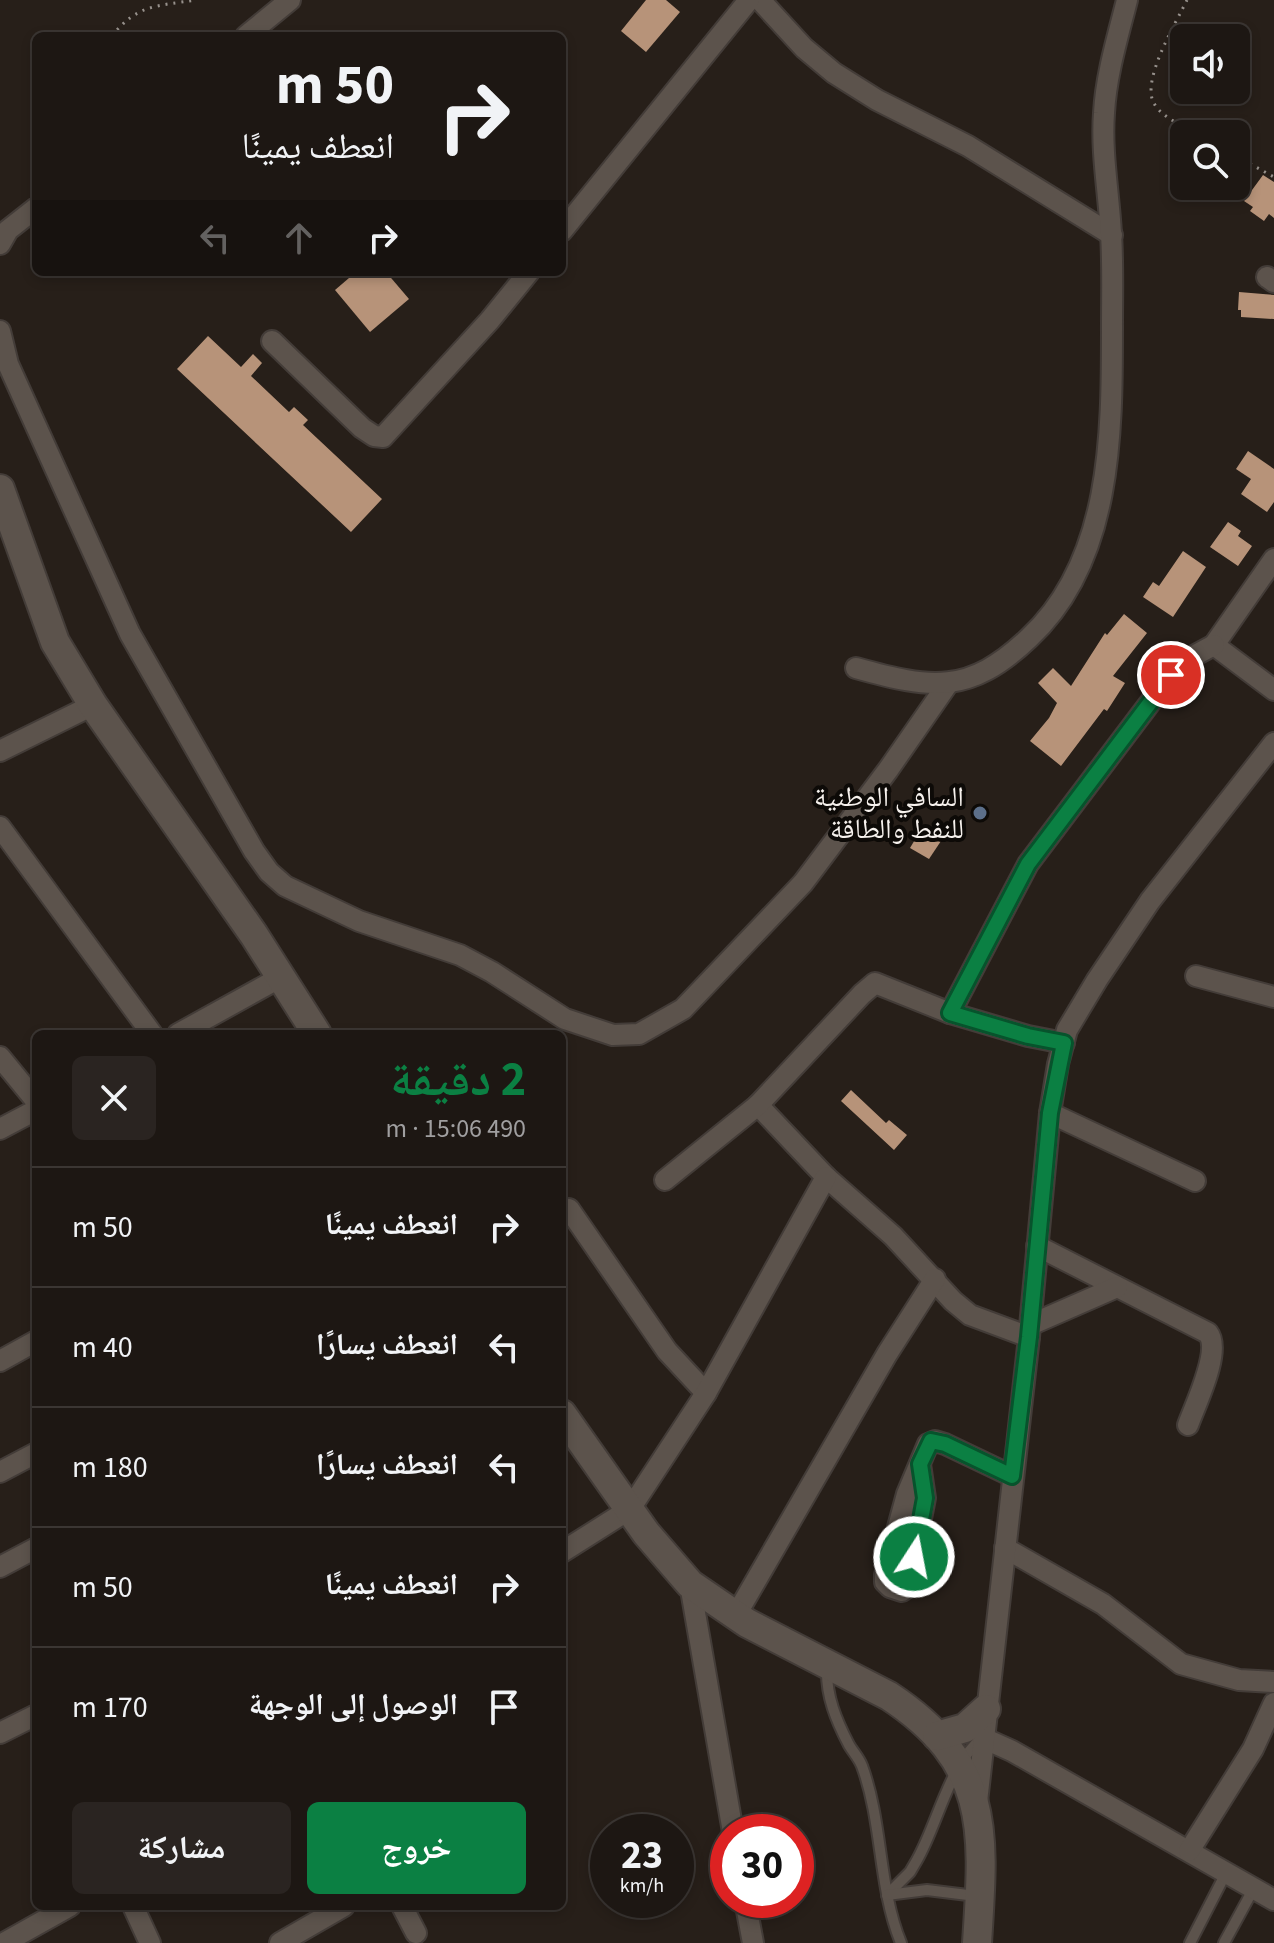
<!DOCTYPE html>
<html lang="ar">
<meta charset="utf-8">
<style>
:root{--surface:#1d1713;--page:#2a2421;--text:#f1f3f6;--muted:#a09fa0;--line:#3b3633;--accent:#0b8043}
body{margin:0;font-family:"Source Sans 3","Noto Naskh Arabic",sans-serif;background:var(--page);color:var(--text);direction:rtl;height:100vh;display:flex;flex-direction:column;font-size:30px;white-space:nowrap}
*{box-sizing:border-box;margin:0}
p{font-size:26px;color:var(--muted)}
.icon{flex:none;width:44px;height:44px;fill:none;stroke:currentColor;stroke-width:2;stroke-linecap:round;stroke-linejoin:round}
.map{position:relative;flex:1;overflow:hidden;direction:ltr}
.drawer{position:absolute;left:32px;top:1030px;width:534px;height:880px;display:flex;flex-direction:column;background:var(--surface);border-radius:12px;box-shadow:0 4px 12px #0003,0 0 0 2px var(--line);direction:rtl}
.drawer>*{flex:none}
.guide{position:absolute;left:32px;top:32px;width:534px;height:244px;border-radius:12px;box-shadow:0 4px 12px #0003,0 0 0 2px var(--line);direction:rtl;background:#1d1713;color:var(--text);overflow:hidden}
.tools{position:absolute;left:1170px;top:24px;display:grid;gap:16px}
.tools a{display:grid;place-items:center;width:80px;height:80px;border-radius:12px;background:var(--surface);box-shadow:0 4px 12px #0003,0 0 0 2px var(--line);font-size:40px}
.speed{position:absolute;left:590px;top:1814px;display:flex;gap:16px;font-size:40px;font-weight:700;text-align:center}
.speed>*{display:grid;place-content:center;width:104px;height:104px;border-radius:50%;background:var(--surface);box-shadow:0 4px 12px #0003,0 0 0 2px var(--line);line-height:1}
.speed small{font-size:20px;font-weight:400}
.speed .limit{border:12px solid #d22;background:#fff;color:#111}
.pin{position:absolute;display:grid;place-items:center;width:68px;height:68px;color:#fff;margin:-34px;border:4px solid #fff;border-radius:50%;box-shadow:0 2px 8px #0007}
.me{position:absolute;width:88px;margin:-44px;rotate:11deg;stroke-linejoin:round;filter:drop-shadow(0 0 6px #0008)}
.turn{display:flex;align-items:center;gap:28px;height:168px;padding:0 40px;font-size:36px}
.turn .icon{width:104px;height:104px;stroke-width:2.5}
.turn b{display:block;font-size:56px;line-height:68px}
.lanes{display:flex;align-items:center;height:76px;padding:0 40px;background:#0003;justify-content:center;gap:40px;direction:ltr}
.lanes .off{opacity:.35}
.round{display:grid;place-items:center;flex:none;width:84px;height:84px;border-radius:12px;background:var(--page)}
.head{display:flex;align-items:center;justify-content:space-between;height:136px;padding:0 40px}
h1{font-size:48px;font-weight:700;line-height:60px;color:var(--accent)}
.cta{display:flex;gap:16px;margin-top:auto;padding:16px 40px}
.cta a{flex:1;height:92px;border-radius:12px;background:var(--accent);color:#fff;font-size:32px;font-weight:700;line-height:92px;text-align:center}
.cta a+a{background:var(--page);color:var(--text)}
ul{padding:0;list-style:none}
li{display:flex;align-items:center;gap:24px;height:120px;padding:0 40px;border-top:2px solid var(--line)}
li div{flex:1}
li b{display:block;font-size:30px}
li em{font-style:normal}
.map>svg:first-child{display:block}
</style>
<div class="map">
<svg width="1274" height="1943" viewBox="0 0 1274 1943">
<rect width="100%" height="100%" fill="#271f19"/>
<g fill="#b79379">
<polygon points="646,0 666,0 680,12 646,52 621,31"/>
<polygon points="1263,175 1274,182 1274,218 1269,214 1264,221 1250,211 1253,207 1244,201"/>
<polygon points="356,272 386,272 409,299 370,332 335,290"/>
<polygon points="1239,292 1274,295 1274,319 1241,317 1241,310 1238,310"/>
<polygon points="208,336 241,367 253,354 262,363 251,376 289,412 294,407 308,420 303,425 382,499 351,532 177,369"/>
<polygon points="1248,451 1274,469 1274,502 1267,512 1241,494 1251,479 1236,469"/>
<polygon points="1228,522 1241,531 1238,536 1252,546 1238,566 1210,547"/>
<polygon points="1183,551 1206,567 1173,617 1143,597 1153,582 1159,586"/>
<polygon points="1124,614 1147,633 1113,676 1125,683 1107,711 1104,709 1061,766 1030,741 1049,718 1057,703 1038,683 1053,668 1071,686 1105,633 1107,635"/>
<polygon points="923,826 943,838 929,859 910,848"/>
<polygon points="851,1090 886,1123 889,1120 907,1135 894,1150 841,1101"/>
</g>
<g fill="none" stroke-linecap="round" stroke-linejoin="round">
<defs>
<g id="lane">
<path d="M827,1668C826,1696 836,1720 849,1745C853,1752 859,1758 862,1766C883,1823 878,1887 901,1943"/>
<path d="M887,1895L910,1872L917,1860C938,1823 949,1765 982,1738"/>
<polyline points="887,1895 927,1890 976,1896"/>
<polyline points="1190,1943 1226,1873"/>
<polyline points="1224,1943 1254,1888"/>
</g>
<g id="street">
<polyline points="760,0 804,48 834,73 877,100 968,146 1112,235"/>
<polyline points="246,36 290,0"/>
<polyline points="562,231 749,0"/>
<polyline points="0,244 8,230 36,208"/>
<polyline points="1267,277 1274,282"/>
<polyline points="0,331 8,364 130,634 254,851 269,872 285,886 359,921 460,955 492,972 565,1019 613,1035 639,1034 683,1009 803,883 888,770 947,685"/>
<polyline points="272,341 362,428 374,436 383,437 490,320 529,272"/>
<polyline points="1274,559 1214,645 1274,690"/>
<path d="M856,668C931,689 969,695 1029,638C1113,560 1112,431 1112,325C1112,295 1113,264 1111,234C1109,194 1101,153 1104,113C1106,75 1118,36 1127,0"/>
<polyline points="0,751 93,705"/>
<polyline points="0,827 152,1034"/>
<polyline points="1196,976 1274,997"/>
<polyline points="950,1013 1028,864 1171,675 1188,659 1214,645"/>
<polyline points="178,1034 281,977"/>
<polyline points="0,1057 36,1101"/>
<polyline points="758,1105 826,1177 893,1236 953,1301 970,1315 1029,1337"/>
<polyline points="1050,1113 1195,1181"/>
<polyline points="0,1129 36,1110"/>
<polyline points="665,1180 758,1105 862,994 875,983 950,1013 1028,1036 1064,1043"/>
<polyline points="569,1209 667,1351 706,1393"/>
<path d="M1037,1246L1208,1333C1222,1351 1195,1405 1188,1425"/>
<polyline points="1030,1325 1117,1287"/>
<polyline points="0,1361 36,1341"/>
<polyline points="920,1464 925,1498 908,1586 902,1591 890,1587 885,1582 885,1575 907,1494 928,1444 935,1441 945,1444 1012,1476"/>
<polyline points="0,1472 36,1453"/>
<polyline points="1005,1548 1103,1604 1181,1664 1239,1680 1274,1682"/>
<polyline points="562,1552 630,1509 706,1393 826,1177"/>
<polyline points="0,1567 36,1548"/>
<polyline points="690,1584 733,1832"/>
<polyline points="736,1615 887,1354 935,1279"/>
<polyline points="0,1733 36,1715"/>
<polyline points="983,1738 1012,1751 1274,1900"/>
<polyline points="977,1802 1029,1337 1050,1113 1058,1064 1067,1030 1097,980 1150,901 1274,743"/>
<polyline points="1189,1851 1253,1749 1274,1703"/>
<polyline points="745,1900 753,1943"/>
<polyline points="133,1906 150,1943"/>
<polyline points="402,1906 416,1933"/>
<polyline points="4,1943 70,1906"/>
<polyline points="280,1943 344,1906"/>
</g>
<g id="secondary">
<polyline points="0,489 55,642 93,705 254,935 317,1034"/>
<path d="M562,1414L646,1533L690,1584L747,1623L889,1696C992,1764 984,1833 977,1943"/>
<polyline points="937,1736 965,1728 986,1709"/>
</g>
</defs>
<use href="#lane" stroke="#433c38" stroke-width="14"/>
<use href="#street" stroke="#433c38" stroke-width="24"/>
<use href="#secondary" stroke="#433c38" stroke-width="32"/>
<g stroke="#97918c" stroke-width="3" stroke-dasharray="2 6" stroke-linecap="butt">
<path d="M1187,0C1176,23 1139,83 1155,105C1163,118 1184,126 1196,134"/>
<path d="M112,36C137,4 158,6 196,0"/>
<polyline points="1236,156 1274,177"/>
</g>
<use href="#lane" stroke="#5c534c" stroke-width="10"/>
<use href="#street" stroke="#5c534c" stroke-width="20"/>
<use href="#secondary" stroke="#5c534c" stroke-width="28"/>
</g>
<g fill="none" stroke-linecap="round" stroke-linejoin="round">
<defs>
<polyline id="route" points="914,1557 925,1498 920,1464 931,1441 945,1444 1012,1476 1029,1337 1050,1113 1064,1043 1028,1036 950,1013 1028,864 1171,675"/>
</defs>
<use href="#route" stroke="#07532c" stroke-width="20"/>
<use href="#route" stroke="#0b8043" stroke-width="14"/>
</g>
<circle fill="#5c6f8a" stroke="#0d0a07" stroke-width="3" cx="980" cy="813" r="8"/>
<g text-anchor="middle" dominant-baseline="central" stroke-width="8" stroke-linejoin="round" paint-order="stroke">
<g font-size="28" fill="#f6f1ed" stroke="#0d0a07" text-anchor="end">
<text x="964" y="797">السافي الوطنية<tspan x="964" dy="32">للنفط والطاقة</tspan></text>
</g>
</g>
</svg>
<div class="tools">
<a><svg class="icon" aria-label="sound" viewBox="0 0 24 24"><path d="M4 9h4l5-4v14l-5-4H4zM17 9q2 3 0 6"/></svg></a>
<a><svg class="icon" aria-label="search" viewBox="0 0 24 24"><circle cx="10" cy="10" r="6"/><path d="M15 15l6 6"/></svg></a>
</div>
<div class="speed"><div>23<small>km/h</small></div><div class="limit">30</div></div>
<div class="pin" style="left:1171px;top:675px;background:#d93025"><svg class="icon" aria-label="arrive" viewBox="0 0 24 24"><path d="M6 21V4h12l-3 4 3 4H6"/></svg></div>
<svg class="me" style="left:914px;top:1557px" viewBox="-20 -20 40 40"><circle r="17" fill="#0b8043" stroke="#fff" stroke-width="3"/><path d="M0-11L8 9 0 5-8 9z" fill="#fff"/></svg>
<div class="guide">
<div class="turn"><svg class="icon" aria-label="right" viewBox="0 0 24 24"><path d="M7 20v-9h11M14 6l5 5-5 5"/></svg><div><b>50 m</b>انعطف يمينًا</div></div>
<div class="lanes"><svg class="icon off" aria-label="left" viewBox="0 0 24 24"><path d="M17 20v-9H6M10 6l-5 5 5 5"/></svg><svg class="icon off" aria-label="ahead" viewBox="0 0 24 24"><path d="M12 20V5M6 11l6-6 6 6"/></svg><svg class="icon" aria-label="right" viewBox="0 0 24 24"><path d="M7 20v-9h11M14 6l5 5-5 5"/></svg></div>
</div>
<section class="drawer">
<div class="head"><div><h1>2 دقيقة</h1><p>490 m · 15:06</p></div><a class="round"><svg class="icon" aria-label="close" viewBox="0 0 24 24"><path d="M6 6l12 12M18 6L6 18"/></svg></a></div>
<ul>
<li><svg class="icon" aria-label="right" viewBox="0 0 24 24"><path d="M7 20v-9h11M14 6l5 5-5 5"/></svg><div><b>انعطف يمينًا</b></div><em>50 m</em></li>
<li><svg class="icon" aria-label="left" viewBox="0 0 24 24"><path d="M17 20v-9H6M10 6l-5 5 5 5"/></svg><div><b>انعطف يسارًا</b></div><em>40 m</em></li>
<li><svg class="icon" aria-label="left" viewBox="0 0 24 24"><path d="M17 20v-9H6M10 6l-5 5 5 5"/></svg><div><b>انعطف يسارًا</b></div><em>180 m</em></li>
<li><svg class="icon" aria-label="right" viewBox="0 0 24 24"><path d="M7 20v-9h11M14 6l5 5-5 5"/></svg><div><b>انعطف يمينًا</b></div><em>50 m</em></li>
<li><svg class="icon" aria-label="arrive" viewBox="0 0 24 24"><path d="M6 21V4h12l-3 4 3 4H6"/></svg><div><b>الوصول إلى الوجهة</b></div><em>170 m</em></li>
</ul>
<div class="cta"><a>خروج</a><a>مشاركة</a></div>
</section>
</div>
